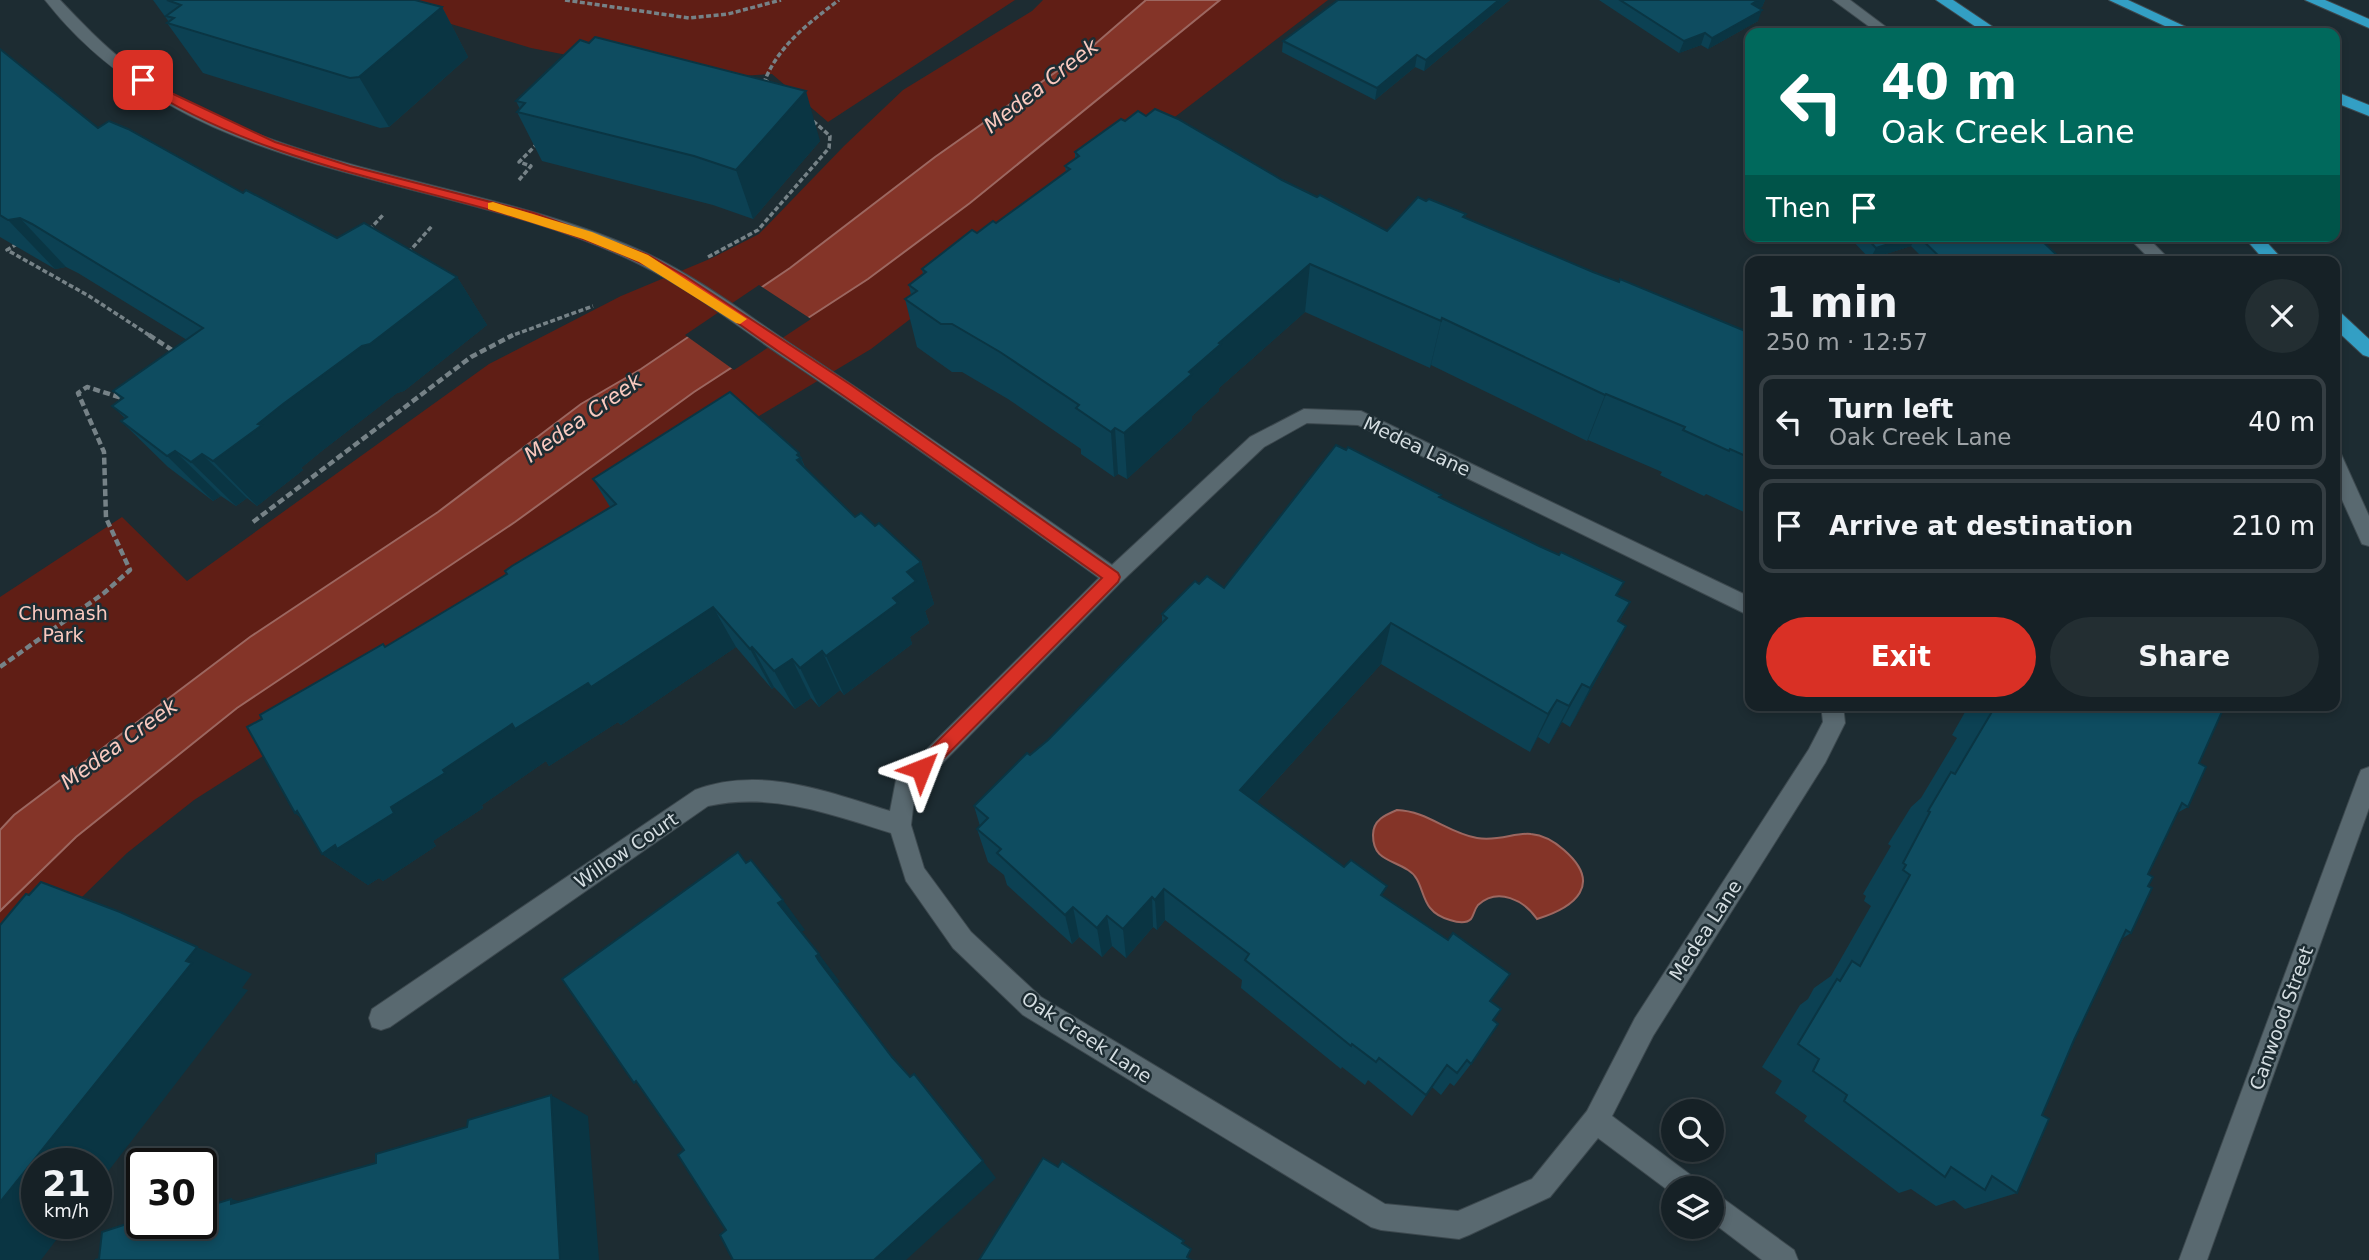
<!DOCTYPE html>
<meta charset="utf-8">
<style>
:root{--surface:#162126;--page:#232e32;--text:#f1f3f6;--muted:#9ea3a7;--line:#353e43;--accent:#d93025}
body{margin:0;font-family:"DejaVu Sans",sans-serif;background:var(--page);color:var(--text);height:100vh;display:flex;flex-direction:column;font-size:26px;white-space:nowrap}
*{box-sizing:border-box;margin:0}
p{font-size:23px;color:var(--muted)}
.icon{flex:none;width:38px;height:38px;fill:none;stroke:currentColor;stroke-width:2;stroke-linecap:round;stroke-linejoin:round}
.map{position:relative;flex:1;overflow:hidden}
.side{position:absolute;left:1745px;top:256px;width:595px;height:455px;display:flex;flex-direction:column;background:var(--surface);border-radius:14px;box-shadow:0 4px 10px #0003,0 0 0 2px var(--line)}
.side>*{flex:none}
.top-card{position:absolute;left:1745px;top:28px;width:595px;height:214px;border-radius:14px;box-shadow:0 4px 10px #0003,0 0 0 2px var(--line);background:#00695c;color:#fff;overflow:hidden}
.buttons{position:absolute;left:1661px;top:1099px;display:grid;gap:14px}
.buttons a{display:grid;place-items:center;width:63px;height:63px;border-radius:50%;background:var(--surface);box-shadow:0 4px 10px #0003,0 0 0 2px var(--line);font-size:35px}
.speed{position:absolute;left:21px;top:1148px;display:flex;gap:14px;font-size:35px;font-weight:700;text-align:center}
.speed>*{display:grid;place-content:center;width:91px;height:91px;border-radius:50%;background:var(--surface);box-shadow:0 4px 10px #0003,0 0 0 2px var(--line);line-height:1}
.speed small{font-size:18px;font-weight:400}
.speed .limit{border:4px solid #111;border-radius:10px;background:#fff;color:#111}
.pin{position:absolute;display:grid;place-items:center;width:60px;height:60px;color:#fff;margin:-30px;border-radius:14px;box-shadow:0 4px 10px #0006}
.me{position:absolute;width:77px;margin:-38px;rotate:45deg;stroke-linejoin:round;filter:drop-shadow(0 0 5px #0008)}
.turn{display:flex;align-items:center;gap:24px;height:147px;padding:0 21px;font-size:32px}
.turn .icon{width:91px;height:91px;stroke-width:2.5}
.turn b{display:block;font-size:49px;line-height:60px}
.then{display:flex;align-items:center;height:66px;padding:0 21px;background:#0003;gap:14px;font-size:26px}
.round{display:grid;place-items:center;flex:none;width:74px;height:74px;border-radius:37px;background:var(--page)}
.summary{display:flex;align-items:center;justify-content:space-between;height:119px;padding:0 21px}
h1{font-size:42px;font-weight:800;line-height:52px}
.action{display:flex;gap:14px;margin-top:auto;padding:14px 21px}
.action a{flex:1;height:80px;border-radius:42px;background:var(--accent);color:#fff;font-size:28px;font-weight:800;line-height:80px;text-align:center}
.action a+a{background:var(--page);color:var(--text)}
ul{padding:0;list-style:none}
li{display:flex;align-items:center;gap:21px;height:94px;margin:0 14px 10px;padding:0 7px;border:4px solid var(--line);border-radius:14px}
li div{flex:1}
li b{display:block;font-size:26px}
li em{font-style:normal}
.map>svg:first-child{display:block}
</style>
<div class="map">
<svg width="2369" height="1260" viewBox="0 0 2369 1260">
<rect width="100%" height="100%" fill="#1d2c32"/>
<g fill="#601e15">
<polygon points="380,0 1015,0 828,122 772,74 690,79 531,48 388,5"/>
<polygon points="1043,0 1328,0 871,349 619,500 514,596 194,800 127,853 39,939 0,984 0,597 122,517 187,581 489,364 621,296 712,258 759,234 844,146 903,90 1032,11"/>
</g>
<g fill="#843428" stroke="#9c6760" stroke-width="2">
<polygon points="1146,0 1220,0 970,203 868,279 694,392 515,522 237,708 76,837 0,911 0,830 14,815 250,637 438,512 581,404 641,369 790,268 935,157 1094,45"/>
<path d="M1397,810C1427,811 1448,833 1477,838C1498,842 1516,832 1531,834C1543,835 1555,842 1564,850C1603,884 1576,907 1537,919C1524,900 1498,887 1478,905C1474,910 1474,915 1471,919C1466,924 1456,922 1450,920C1416,911 1428,882 1408,870C1391,859 1373,860 1373,835C1373,820 1385,815 1397,810Z"/>
</g>
<polygon fill="#1d2c32" points="759,285 811,319 734,370 685,335"/>
<g fill="none" stroke-linecap="round" stroke-linejoin="round">
<defs>
<g id="minor">
<path d="M45,0H60C81,22 102,44 126,63C278,178 480,176 648,254C701,279 748,316 797,348C903,418 1008,492 1112,565L1250,437L1304,409L1361,411L1750,597V616L1358,425L1307,423L1264,447L1120,583L915,791L911,825L924,868L971,932L1041,997L1385,1204L1458,1211L1532,1179L1587,1111L1635,1018L1809,749L1823,722L1821,705H1843L1845,723L1825,763L1653,1036L1612,1116L1696,1179L1700,1188H1673V1194L1598,1138L1550,1197L1469,1235L1459,1239L1381,1230L1371,1227L1023,1015L953,948L906,881L891,833C831,814 772,792 708,806L390,1027L381,1030L372,1027L369,1018L372,1009L695,790C760,765 828,792 890,811L896,780L1099,578C994,503 890,428 783,357C736,325 690,289 639,264C445,169 190,186 45,0Z"/>
<polygon points="1833,0 1850,0 1894,33 1878,33"/>
<polygon points="2127,236 2146,236 2171,261 2152,261"/>
<polygon points="2334,452 2341,454 2369,516 2369,546 2362,544 2334,482"/>
<polygon points="2369,767 2369,808 2207,1260 2179,1260 2358,777 2361,770"/>
<polygon points="1712,1193 1721,1197 1794,1250 1798,1260 1762,1260 1712,1222"/>
</g>
<g id="motorway">
<polygon points="1936,0 1953,0 2002,33 1985,33"/>
<polygon points="2109,0 2128,0 2199,33 2180,33"/>
<polygon points="2305,0 2325,0 2369,19 2369,28"/>
<polygon points="2334,91 2369,105 2369,116 2334,102"/>
<polygon points="2243,236 2261,236 2284,261 2265,261"/>
<polygon points="2334,311 2340,312 2369,339 2369,357 2363,355 2334,328"/>
</g>
</defs>
<use href="#minor" stroke="#3c484e" stroke-width="2"/>
<use href="#motorway" stroke="#3c484e" stroke-width="2"/>
<g stroke="#768287" stroke-width="3.5" stroke-dasharray="5 2.5" stroke-linecap="butt">
<polyline points="565,0 689,18 728,14 781,0"/>
<path d="M768,82L765,80C779,45 810,22 839,0"/>
<polyline points="519,180 531,166 519,162 538,143"/>
<polyline points="369,230 383,215"/>
<polyline points="17,244 7,250 89,296 152,337"/>
<polyline points="408,253 432,226"/>
<polyline points="708,257 758,230 829,148 830,136 812,120"/>
<polyline points="508,337 593,306"/>
</g>
<g stroke="#768287" stroke-width="4.5" stroke-dasharray="7 3.5" stroke-linecap="butt">
<polyline points="149,335 175,352"/>
<polyline points="253,522 471,357 513,335"/>
<polyline points="0,667 104,593 130,570 106,518 104,452 78,393 87,387 122,398"/>
</g>
<use href="#minor" fill="#596970" fill-rule="evenodd"/>
<use href="#motorway" fill="#339fc4" fill-rule="evenodd"/>
</g>
<g fill="#0c4153">
<polygon points="153,0 415,0 442,7 468,57 389,127 380,128 203,73 167,23 169,22"/>
<polygon points="1510,0 1424,71 1415,67 1375,100 1282,52 1283,41"/>
<polygon points="1599,0 1765,0 1762,7 1759,8 1758,21 1708,49 1701,45 1679,53"/>
<polygon points="0,49 98,128 243,193 337,238 457,277 487,325 404,391 397,393 323,450 301,468 303,470 257,506 247,498 236,506 221,496 213,501 168,467 121,421 125,418 112,406 121,399 113,391 187,340 78,273 66,267 55,269 0,237"/>
<polygon points="516,101 820,141 753,219 713,205 542,161 517,112 520,109"/>
<polygon points="1146,116 1282,180 1387,231 1466,214 1465,218 1593,272 1750,333 1750,515 1706,494 1704,496 1660,475 1662,472 1588,440 1587,441 1431,365 1430,368 1305,312 1219,388 1219,391 1192,416 1192,420 1127,479 1118,474 1114,477 1081,454 1081,449 1008,399 962,372 952,372 917,347 905,299 911,295 909,285 923,274 922,269 977,233 996,223 1066,172 1065,166 1075,159 1075,152 1125,121"/>
<polygon points="1848,236 2038,236 2063,261 1926,261 1911,246 1870,259"/>
<polygon points="799,453 805,467 855,517 875,526 921,562 934,604 925,611 929,623 910,637 912,644 844,695 840,690 819,707 811,698 795,709 774,687 772,689 736,647 621,725 618,722 549,766 546,761 482,805 483,808 433,841 436,846 383,881 379,878 368,885 322,854 301,818 295,813 383,644 386,647 507,574 610,507 593,479"/>
<polygon points="1441,495 1440,497 1630,602 1619,622 1604,666 1570,727 1562,722 1549,744 1538,737 1530,752 1381,664 1257,802 1383,896 1490,1001 1493,1020 1471,1064 1454,1086 1450,1083 1441,1095 1432,1087 1412,1116 1368,1080 1365,1085 1342,1067 1341,1069 1241,988 1242,980 1165,920 1157,930 1153,927 1126,958 1112,946 1102,957 1079,937 1072,944 1007,885 1004,875 988,862 977,829 980,826 974,806 1048,740 1162,623 1162,614 1199,584 1224,588"/>
<polygon points="1969,705 2225,705 2199,763 2188,807 2177,813 2148,874 2148,886 2131,933 2123,938 2074,1040 2042,1115 2017,1193 1965,1209 1954,1200 1936,1206 1911,1189 1899,1193 1804,1121 1807,1116 1775,1093 1782,1081 1762,1067 1800,1005 1808,999 1814,988 1831,976 1871,906 1864,901 1866,896 1863,894 1891,846 1888,844 1911,807 1921,798 1957,738 1952,735"/>
</g>
<g fill="#0a3543">
<polygon points="1499,0 1510,0 1424,71 1426,60"/>
<polygon points="1758,0 1765,0 1762,7 1747,15 1752,4"/>
<polygon points="442,7 468,57 389,127 359,77"/>
<polygon points="1762,10 1758,21 1708,49 1712,38"/>
<polygon points="1705,33 1701,45 1679,53 1684,41"/>
<polygon points="1417,55 1415,67 1375,100 1377,88"/>
<polygon points="806,91 820,141 753,219 736,170"/>
<polygon points="20,218 66,267 55,269 8,220"/>
<polygon points="1914,236 1917,236 1911,246 1870,259 1876,248"/>
<polygon points="1310,264 1305,312 1219,388 1219,391 1192,416 1192,420 1127,479 1124,433 1219,343"/>
<polygon points="457,277 487,325 404,391 397,393 323,450 301,468 303,470 257,506 213,461 283,404"/>
<polygon points="1442,318 1431,365 1430,368 1441,321"/>
<polygon points="1606,394 1588,440 1587,441 1605,395"/>
<polygon points="1115,428 1118,474 1114,477 1111,432"/>
<polygon points="175,451 221,496 213,501 167,456"/>
<polygon points="799,453 818,503 797,460 797,455"/>
<polygon points="202,454 247,498 236,506 191,462"/>
<polygon points="921,562 934,604 925,611 929,623 910,637 912,644 844,695 826,656 907,572"/>
<polygon points="713,607 736,647 621,725 618,722 549,766 546,761 482,805 483,808 433,841 436,846 383,881 379,878 368,885 322,854 335,845 342,846 295,813 297,811 391,807 443,770 512,724"/>
<polygon points="1391,623 1381,664 1237,824 1240,790"/>
<polygon points="1626,626 1604,666 1570,727 1590,688"/>
<polygon points="752,647 774,687 772,689 750,649"/>
<polygon points="822,651 840,690 819,707 800,668"/>
<polygon points="792,659 811,698 795,709 774,671"/>
<polygon points="1582,684 1562,722 1549,744 1569,706"/>
<polygon points="1557,700 1538,737 1530,752 1548,714"/>
<polygon points="1164,889 1165,920 1157,930 1155,900"/>
<polygon points="1152,897 1153,927 1126,958 1123,929"/>
<polygon points="783,900 805,930 800,933 778,903"/>
<polygon points="1073,907 1079,937 1072,944 1065,915"/>
<polygon points="1107,916 1112,946 1102,957 1097,928"/>
<polygon points="197,947 252,974 242,988 248,990 96,1187 96,1164 37,1164 37,1223 69,1223 41,1260 0,1260 0,1202"/>
<polygon points="819,954 840,982 837,984 840,989 819,961 816,956"/>
<polygon points="551,1095 588,1116 599,1260 560,1260"/>
<polygon points="983,1161 996,1178 906,1260 874,1260"/>
<polygon points="201,1199 261,1214 201,1209"/>
<polygon points="231,1199 290,1214 231,1204"/>
</g>
<g fill="#0e4c60" stroke="#0a3543" stroke-width="2">
<polygon points="167,0 415,0 442,7 359,77 350,78 167,23 174,18 166,16 181,5"/>
<polygon points="1338,0 1499,0 1426,60 1417,55 1377,88 1283,41"/>
<polygon points="1620,0 1758,0 1752,4 1762,10 1712,38 1705,33 1684,41"/>
<polygon points="595,37 806,91 736,170 694,156 517,112 525,103 516,101 580,40 589,43"/>
<polygon points="0,49 98,128 109,121 128,129 243,193 246,190 337,238 364,223 457,277 370,344 362,346 283,404 258,424 262,425 213,461 202,454 191,462 175,451 167,456 121,421 127,417 112,406 123,398 113,391 203,328 32,224 20,218 8,220 0,215"/>
<polygon points="1155,109 1178,119 1282,180 1317,197 1320,195 1387,231 1418,197 1426,201 1429,199 1466,214 1463,217 1593,272 1619,282 1620,279 1750,333 1750,458 1730,449 1729,451 1683,430 1685,427 1606,394 1605,395 1442,318 1441,321 1310,264 1219,343 1221,344 1189,372 1192,374 1124,433 1115,428 1111,432 1076,408 1079,405 1000,352 952,324 941,324 905,299 917,291 909,285 926,272 922,269 972,230 977,233 993,221 996,223 1070,169 1065,166 1079,156 1075,152 1121,119 1125,121 1138,111 1146,116"/>
<polygon points="1865,236 1914,236 1876,248"/>
<polygon points="1918,236 2037,236 2063,261 1944,261"/>
<polygon points="730,392 799,453 797,455 801,458 797,460 855,517 861,513 875,526 879,523 921,562 907,572 916,581 893,598 898,603 826,656 822,651 800,668 792,659 774,671 752,647 750,649 713,607 591,687 588,683 515,729 512,724 443,770 445,773 391,807 394,813 337,849 335,845 322,854 297,811 295,813 247,727 262,719 260,715 383,644 385,647 507,574 505,571 512,566 616,504 593,479"/>
<polygon points="1336,445 1346,450 1348,447 1441,495 1439,497 1539,546 1559,555 1561,552 1624,582 1616,595 1630,602 1618,621 1626,626 1590,688 1582,684 1569,706 1557,700 1548,714 1391,623 1240,790 1344,867 1351,860 1387,886 1381,895 1448,940 1453,933 1510,974 1490,1001 1501,1009 1493,1020 1498,1024 1471,1064 1467,1060 1457,1073 1447,1065 1426,1095 1379,1058 1376,1062 1352,1044 1351,1046 1245,960 1249,954 1164,889 1155,900 1152,897 1123,929 1107,916 1097,928 1073,907 1065,915 997,853 1001,849 977,829 988,818 974,806 1027,753 1030,755 1048,740 1167,618 1162,614 1195,581 1199,584 1207,576 1224,588"/>
<polygon points="1996,705 2225,705 2199,763 2206,767 2188,807 2182,803 2148,874 2153,877 2148,886 2152,888 2131,933 2126,930 2074,1040 2042,1115 2049,1119 2017,1193 1992,1176 1985,1190 1951,1167 1945,1177 1844,1101 1847,1095 1813,1071 1819,1059 1798,1044 1837,979 1840,981 1852,961 1860,966 1910,875 1903,870 1906,865 1903,863 1930,812 1928,811 1951,772 1955,774"/>
<polygon points="738,852 746,863 751,860 783,900 778,903 819,954 816,956 819,961 892,1057 910,1077 914,1074 983,1161 874,1260 733,1260 720,1235 726,1230 678,1155 684,1150 636,1081 634,1083 562,979"/>
<polygon points="41,882 120,912 197,947 186,961 192,963 0,1202 0,925 26,894 29,895"/>
<polygon points="551,1095 560,1260 95,1260 99,1259 102,1232 142,1219 142,1223 201,1223 201,1208 231,1199 231,1204 376,1163 376,1154 467,1127 468,1120"/>
<polygon points="1043,1158 1058,1167 1062,1161 1184,1241 1182,1243 1191,1249 1187,1257 1191,1260 979,1260"/>
</g>
<path fill="#d93025" stroke="#8d1f18" stroke-width="2" d="M143,76L167,91L275,142L350,166L534,213L648,255L685,276L851,385L1118,573L1120,577L1118,582L927,775L921,777L915,775L913,769L915,764L1102,578C994,502 887,424 778,351C733,321 688,284 639,262C477,187 290,183 138,83V78Z"/>
<polygon fill="#f59e0b" points="493,202 592,232 648,255 747,319 740,324 736,323 639,262 583,239 488,209 488,203"/>
<g text-anchor="middle" dominant-baseline="central" stroke-width="5" stroke-linejoin="round" paint-order="stroke">
<g font-size="19" fill="#d4dde1" stroke="#1d2c32">
<text transform="translate(1417 446) rotate(25)">Medea Lane</text>
<text transform="translate(626 850) rotate(-34)">Willow Court</text>
<text transform="translate(1705 930) rotate(-57)">Medea Lane</text>
<text transform="translate(2281 1018) rotate(-70)">Canwood Street</text>
<text transform="translate(1087 1037) rotate(33)">Oak Creek Lane</text>
</g>
<g font-size="19" fill="#fac9bf" stroke="#1d2c32">
<text x="63" y="613">Chumash<tspan x="63" dy="22">Park</tspan></text>
</g>
<g font-size="21" font-style="italic" fill="#facac0" stroke="#1d2c32">
<text transform="translate(1041 86) rotate(-38)">Medea Creek</text>
<text transform="translate(583 418) rotate(-35)">Medea Creek</text>
<text transform="translate(119 744) rotate(-36)">Medea Creek</text>
</g>
</g>
</svg>
<div class="buttons">
<a><svg class="icon" aria-label="search" viewBox="0 0 24 24"><circle cx="10" cy="10" r="6"/><path d="M15 15l6 6"/></svg></a>
<a><svg class="icon" aria-label="layers" viewBox="0 0 24 24"><path d="M12 4l9 5-9 5-9-5zM3 14l9 5 9-5"/></svg></a>
</div>
<div class="speed"><div>21<small>km/h</small></div><div class="limit">30</div></div>
<div class="pin" style="left:143px;top:80px;background:#d93025"><svg class="icon" aria-label="arrive" viewBox="0 0 24 24"><path d="M6 21V4h12l-3 4 3 4H6"/></svg></div>
<svg class="me" style="left:921px;top:769px" viewBox="-20 -20 40 40"><path d="M0-17L14 15 0 8-14 15z" fill="#d93025" stroke="#fff" stroke-width="4"/></svg>
<div class="top-card">
<div class="turn"><svg class="icon" aria-label="left" viewBox="0 0 24 24"><path d="M17 20v-9H6M10 6l-5 5 5 5"/></svg><div><b>40 m</b>Oak Creek Lane</div></div>
<div class="then">Then<svg class="icon" aria-label="arrive" viewBox="0 0 24 24"><path d="M6 21V4h12l-3 4 3 4H6"/></svg></div>
</div>
<section class="side">
<div class="summary"><div><h1>1 min</h1><p>250 m · 12:57</p></div><a class="round"><svg class="icon" aria-label="close" viewBox="0 0 24 24"><path d="M6 6l12 12M18 6L6 18"/></svg></a></div>
<ul>
<li><svg class="icon" aria-label="left" viewBox="0 0 24 24"><path d="M17 20v-9H6M10 6l-5 5 5 5"/></svg><div><b>Turn left</b><p>Oak Creek Lane</p></div><em>40 m</em></li>
<li><svg class="icon" aria-label="arrive" viewBox="0 0 24 24"><path d="M6 21V4h12l-3 4 3 4H6"/></svg><div><b>Arrive at destination</b></div><em>210 m</em></li>
</ul>
<div class="action"><a>Exit</a><a>Share</a></div>
</section>
</div>
